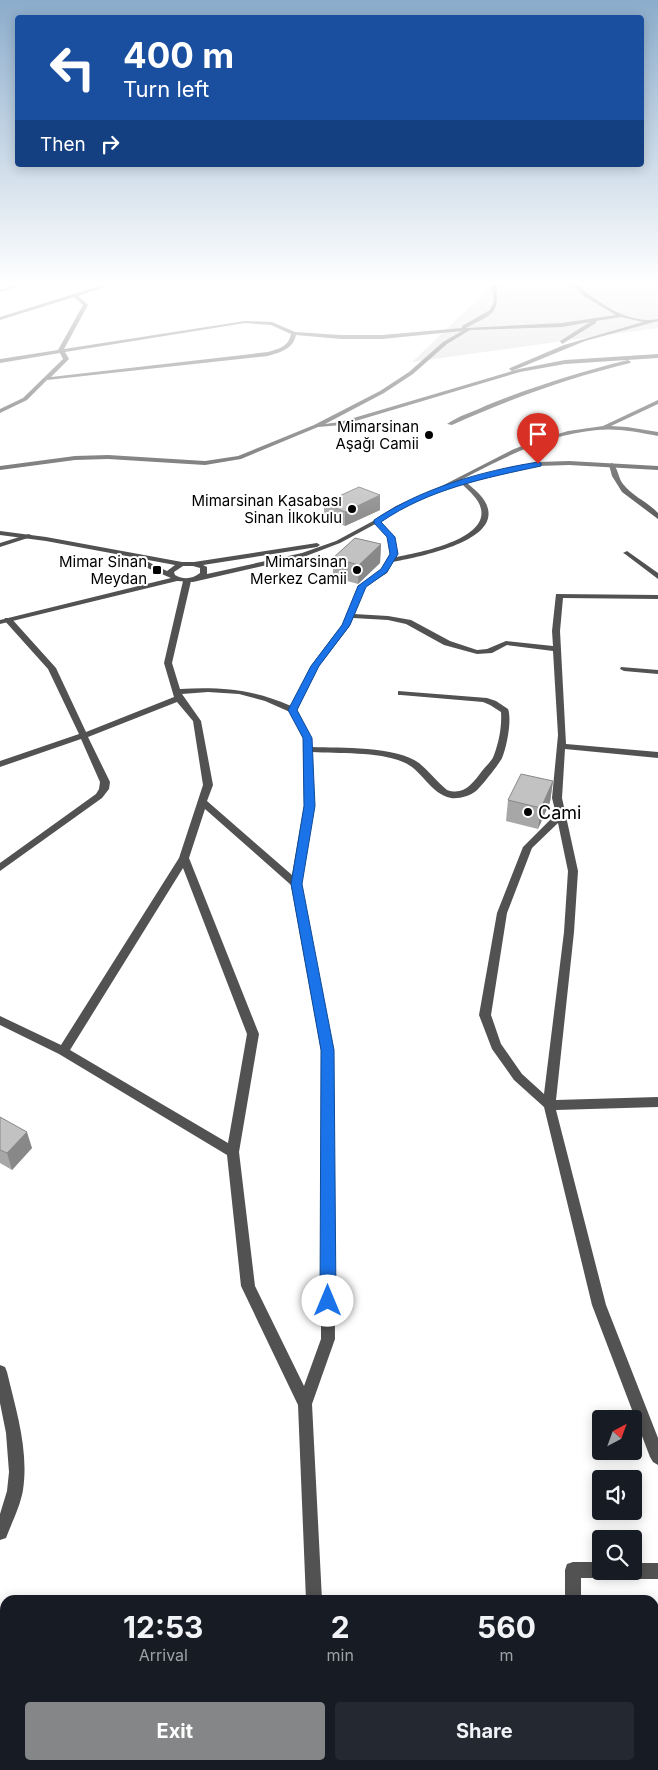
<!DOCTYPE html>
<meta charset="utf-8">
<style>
:root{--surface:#171b24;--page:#242831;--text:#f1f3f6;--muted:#9ea1a6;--accent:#858687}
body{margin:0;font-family:Inter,sans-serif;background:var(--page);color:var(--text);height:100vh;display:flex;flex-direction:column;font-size:19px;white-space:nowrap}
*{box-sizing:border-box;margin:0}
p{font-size:16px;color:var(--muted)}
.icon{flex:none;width:28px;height:28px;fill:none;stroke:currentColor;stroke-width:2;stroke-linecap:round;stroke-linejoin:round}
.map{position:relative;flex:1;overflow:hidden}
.panel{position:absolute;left:0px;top:1595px;width:659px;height:175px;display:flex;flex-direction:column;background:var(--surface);border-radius:15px 15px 0 0;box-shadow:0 2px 12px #0003}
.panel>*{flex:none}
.hud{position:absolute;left:15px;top:15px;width:629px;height:152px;border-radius:5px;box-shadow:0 2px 12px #0003;background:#1a4fa0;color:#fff;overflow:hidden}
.needle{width:32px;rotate:41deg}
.fabs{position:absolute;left:592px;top:1410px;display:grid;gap:10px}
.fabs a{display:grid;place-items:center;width:50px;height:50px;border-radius:5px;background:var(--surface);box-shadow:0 2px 12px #0003;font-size:25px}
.pin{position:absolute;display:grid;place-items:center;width:42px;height:42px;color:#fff;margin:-51px -21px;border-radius:50% 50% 50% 0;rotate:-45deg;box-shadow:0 0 5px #0007}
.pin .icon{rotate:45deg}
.me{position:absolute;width:55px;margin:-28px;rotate:0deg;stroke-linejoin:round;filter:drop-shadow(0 0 4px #0008)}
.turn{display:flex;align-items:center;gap:18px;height:105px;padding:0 25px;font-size:22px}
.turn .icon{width:65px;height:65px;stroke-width:2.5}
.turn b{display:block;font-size:35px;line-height:42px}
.then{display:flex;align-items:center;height:48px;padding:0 25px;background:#0003;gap:10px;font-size:19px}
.eta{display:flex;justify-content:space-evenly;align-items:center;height:85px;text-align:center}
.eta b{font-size:30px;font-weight:700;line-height:35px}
.primary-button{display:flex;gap:10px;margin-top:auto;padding:10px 25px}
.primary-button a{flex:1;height:58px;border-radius:5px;background:var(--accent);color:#fff;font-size:20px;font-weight:700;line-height:58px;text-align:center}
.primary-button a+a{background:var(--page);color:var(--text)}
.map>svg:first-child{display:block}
</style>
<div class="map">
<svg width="658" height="1770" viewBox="0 0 658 1770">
<rect width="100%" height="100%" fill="#fff"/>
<polygon fill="#d9d9d9" points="493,285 658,285 658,328 412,362"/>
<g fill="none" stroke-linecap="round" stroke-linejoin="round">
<g fill="#525252" fill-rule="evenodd">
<polygon points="15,285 22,285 0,292 0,290"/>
<path d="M103,285H110L78,296L88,305L64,349L245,321L272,322L295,332L341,335H382L462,328V326L490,310L494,301L492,285H496C500,316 491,314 466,328L562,323L616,315L585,297L572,285H577C598,302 629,325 658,319V321L585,341L512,371L509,369L510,368L564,345L643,322L621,317L596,321V323L562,344L560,341L590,322L562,327L470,330L447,344L413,374L384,393L325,424L340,422L519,369L565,360L658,354V358L565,364L520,372L342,425L318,427L241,459L205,465L108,459L75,460L0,470V466L75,456L108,455L205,461L238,456L314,425L380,391L409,372L443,342L462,331L382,339H341L296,335C293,349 281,352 268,356L47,380L27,400L0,413V409L23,398L63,359L60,353L0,363V359L58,350L83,305L74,297L0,320V317ZM245,323L271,325L291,334C289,346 279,349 268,352L51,377L69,359L65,352Z"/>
<path d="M628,360L631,362L630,363C568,378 510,399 452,425L447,424C458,416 473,412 485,406C532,387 579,372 628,360Z"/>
<path d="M658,400V404L611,426L627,427L658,432V436C638,432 617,428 597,430C540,435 489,466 439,491L434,490L514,449L541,439L568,431L603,426Z"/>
<path d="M612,463C618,467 618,478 623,484C632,496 648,502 658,513V519L622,492L612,476L609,465Z"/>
<path d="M462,482H466C474,489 486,498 488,509C496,543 416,557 393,562L387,573L365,587L354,614L388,616L411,620L450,641L477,650L487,649L506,641L553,646L552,631L556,594L658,595V599L563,598L560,631L566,744L658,752V758L565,749L562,798L578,871L574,932L556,1100L658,1097V1107L556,1110L606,1305L658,1438V1465L653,1462L650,1457L592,1305L544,1107L514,1080L492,1049L479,1015L497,913L523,847L556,814L552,798L558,735L553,651L507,645L492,653L477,654L444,645L406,624L388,620L353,618L349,627L319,666L297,710L311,738L312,747C340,748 396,746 419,763C429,771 437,782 447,790C464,796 473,783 482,771C486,766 492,761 494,755C499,742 502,726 501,712L490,705L483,702L401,695H398V691L487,698L496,701L508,709C512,719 507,747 502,758C499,764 481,787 476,791C470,796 459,799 451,798C430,794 422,769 403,762C377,751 339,754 312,752L314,806L301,884L333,1050L335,1339L312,1404L322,1600H306L298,1405L241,1286L227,1155L59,1054L0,1025V1016L61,1045L179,858L203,785L193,721L177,702L88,737L110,782L109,789L102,798L0,871V863L96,794L99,789L100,782L81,739L0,767V761L79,734L48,669L4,620L5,618H11L56,668L86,732L174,697L164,663L183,581L190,579L191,581L172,663L180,689C221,687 253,689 291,706L311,666L342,625L358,586L381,570L390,554L388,537L375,522V520H379L394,537L398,554L396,557C417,553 488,540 481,509C479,499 469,491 462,484ZM208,692L239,694L265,701L290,712L303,738L304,806L292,875L207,801L213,785L201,721L182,694ZM205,809L291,885L321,1050V1339L304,1386L255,1286L239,1152L259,1034L189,858ZM558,823L568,871L564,932L544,1094L522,1074L501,1044L491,1015L507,913L532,848ZM183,868L247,1034L228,1143L70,1050Z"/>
<polygon points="29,534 32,536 31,537 0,547 0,543"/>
<polygon points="627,551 658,573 658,579 625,554 623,553"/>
<polygon points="621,667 658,670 658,674 624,671 620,669"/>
<path d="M0,1365L5,1367L7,1372C16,1410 29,1450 23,1490C20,1507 12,1522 6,1538L0,1540V1514L7,1491L9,1472L6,1433L0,1403Z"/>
<polygon points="573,1562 601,1562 601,1571 609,1571 607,1576 601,1578 581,1578 581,1600 565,1600 565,1570 567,1564"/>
<polygon points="634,1563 658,1563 658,1579 634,1579 628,1577 626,1571 634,1571"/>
<rect x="319" y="1765" width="18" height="5"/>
<rect x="562" y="1765" width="18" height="5"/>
</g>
<path fill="#525252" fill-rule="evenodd" d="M569,461L658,466V470L569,465L538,466L511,471L439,491L400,508L379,522L340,543L306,556L193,582L177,581L0,624V620L171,578L136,563V559H142L167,571L175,565L46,541L0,535V531L46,537L182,562H194L317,543L320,545L317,547L203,565L207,567V574L302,553L336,541L375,520L396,506L435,489L510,467L538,462ZM183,566H193L200,568V573C192,579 184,580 175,575L174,572Z"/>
</g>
<g fill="#a7a7a7">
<polygon points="324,503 380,510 345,526 324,517"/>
<polygon points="381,544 380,563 358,584 333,577 333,558"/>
<polygon points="553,781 550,802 538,829 506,821 508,800"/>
<polygon points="0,1117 32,1148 12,1170 0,1163"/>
</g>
<g fill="#888">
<polygon points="380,495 380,510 345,526 345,512"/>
<polygon points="381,544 380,563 358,584 359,565"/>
<polygon points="553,781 550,802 538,829 541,808"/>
<polygon points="27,1132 32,1148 12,1170 7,1153"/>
</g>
<g fill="#c2c2c2" stroke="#888">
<polygon points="359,487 380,495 345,512 324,503"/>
<polygon points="355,538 381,544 359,565 333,558"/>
<polygon points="521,774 553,781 541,808 508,800"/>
<polygon points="0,1117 27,1132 7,1153 0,1150"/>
</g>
<linearGradient id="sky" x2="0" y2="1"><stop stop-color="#8baccb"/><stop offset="0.53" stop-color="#fff"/><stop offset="1" stop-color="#fff" stop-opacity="0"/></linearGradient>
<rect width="658" height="533" fill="url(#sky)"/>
<path fill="#1a73e8" stroke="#114b97" d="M538,462L541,463V466C485,478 429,489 381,522L395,537L398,554L387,572L366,587L350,625L319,666L297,710L312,738L315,806L302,884L334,1050L336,1301L334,1306L328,1308L323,1306L320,1301L321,1050L291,884L304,806L303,738L288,710L311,666L342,625L358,586L381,569L390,554L387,537L374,523V520C422,488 482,471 538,462Z"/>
<g fill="#000" stroke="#fff" stroke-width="2">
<circle cx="429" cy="435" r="5"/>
<circle cx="352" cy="509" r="5"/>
<rect x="152" y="565" width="10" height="10" rx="2.5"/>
<circle cx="357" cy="570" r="5"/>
<circle cx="528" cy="812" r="5"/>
</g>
<g text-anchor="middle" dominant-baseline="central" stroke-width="4" stroke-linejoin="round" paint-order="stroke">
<g font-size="15" fill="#000" stroke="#fff" text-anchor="end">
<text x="419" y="426">Mimarsinan<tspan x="419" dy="17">Aşağı Camii</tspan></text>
<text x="342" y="500">Mimarsinan Kasabası<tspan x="342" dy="17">Sinan İlkokulu</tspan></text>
<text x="147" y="561">Mimar Sinan<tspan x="147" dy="17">Meydan</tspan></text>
<text x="347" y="561">Mimarsinan<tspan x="347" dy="17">Merkez Camii</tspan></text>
</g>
<g font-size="18" fill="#000" stroke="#fff" text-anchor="start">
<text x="538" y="812">Cami</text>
</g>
</g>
</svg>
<div class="fabs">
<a><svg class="needle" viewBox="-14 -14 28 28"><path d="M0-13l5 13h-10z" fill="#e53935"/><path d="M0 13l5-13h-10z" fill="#9ea1a6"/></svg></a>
<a><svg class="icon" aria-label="sound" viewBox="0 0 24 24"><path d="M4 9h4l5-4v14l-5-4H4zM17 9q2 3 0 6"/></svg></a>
<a><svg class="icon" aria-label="search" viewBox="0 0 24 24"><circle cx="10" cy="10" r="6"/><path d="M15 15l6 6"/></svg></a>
</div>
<div class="pin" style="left:538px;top:464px;background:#d93025"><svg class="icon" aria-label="arrive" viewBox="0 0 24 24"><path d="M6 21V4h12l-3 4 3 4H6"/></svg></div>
<svg class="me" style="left:328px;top:1301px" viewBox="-20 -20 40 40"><circle r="19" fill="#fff"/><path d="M0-13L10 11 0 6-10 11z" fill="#1a73e8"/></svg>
<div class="hud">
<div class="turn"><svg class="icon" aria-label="left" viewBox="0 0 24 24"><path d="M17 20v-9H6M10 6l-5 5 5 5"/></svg><div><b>400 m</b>Turn left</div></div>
<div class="then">Then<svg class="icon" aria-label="right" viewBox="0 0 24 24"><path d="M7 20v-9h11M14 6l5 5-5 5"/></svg></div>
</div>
<section class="panel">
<div class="eta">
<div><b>12:53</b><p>Arrival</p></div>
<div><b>2</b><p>min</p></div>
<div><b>560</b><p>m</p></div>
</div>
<div class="primary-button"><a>Exit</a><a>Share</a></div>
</section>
</div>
